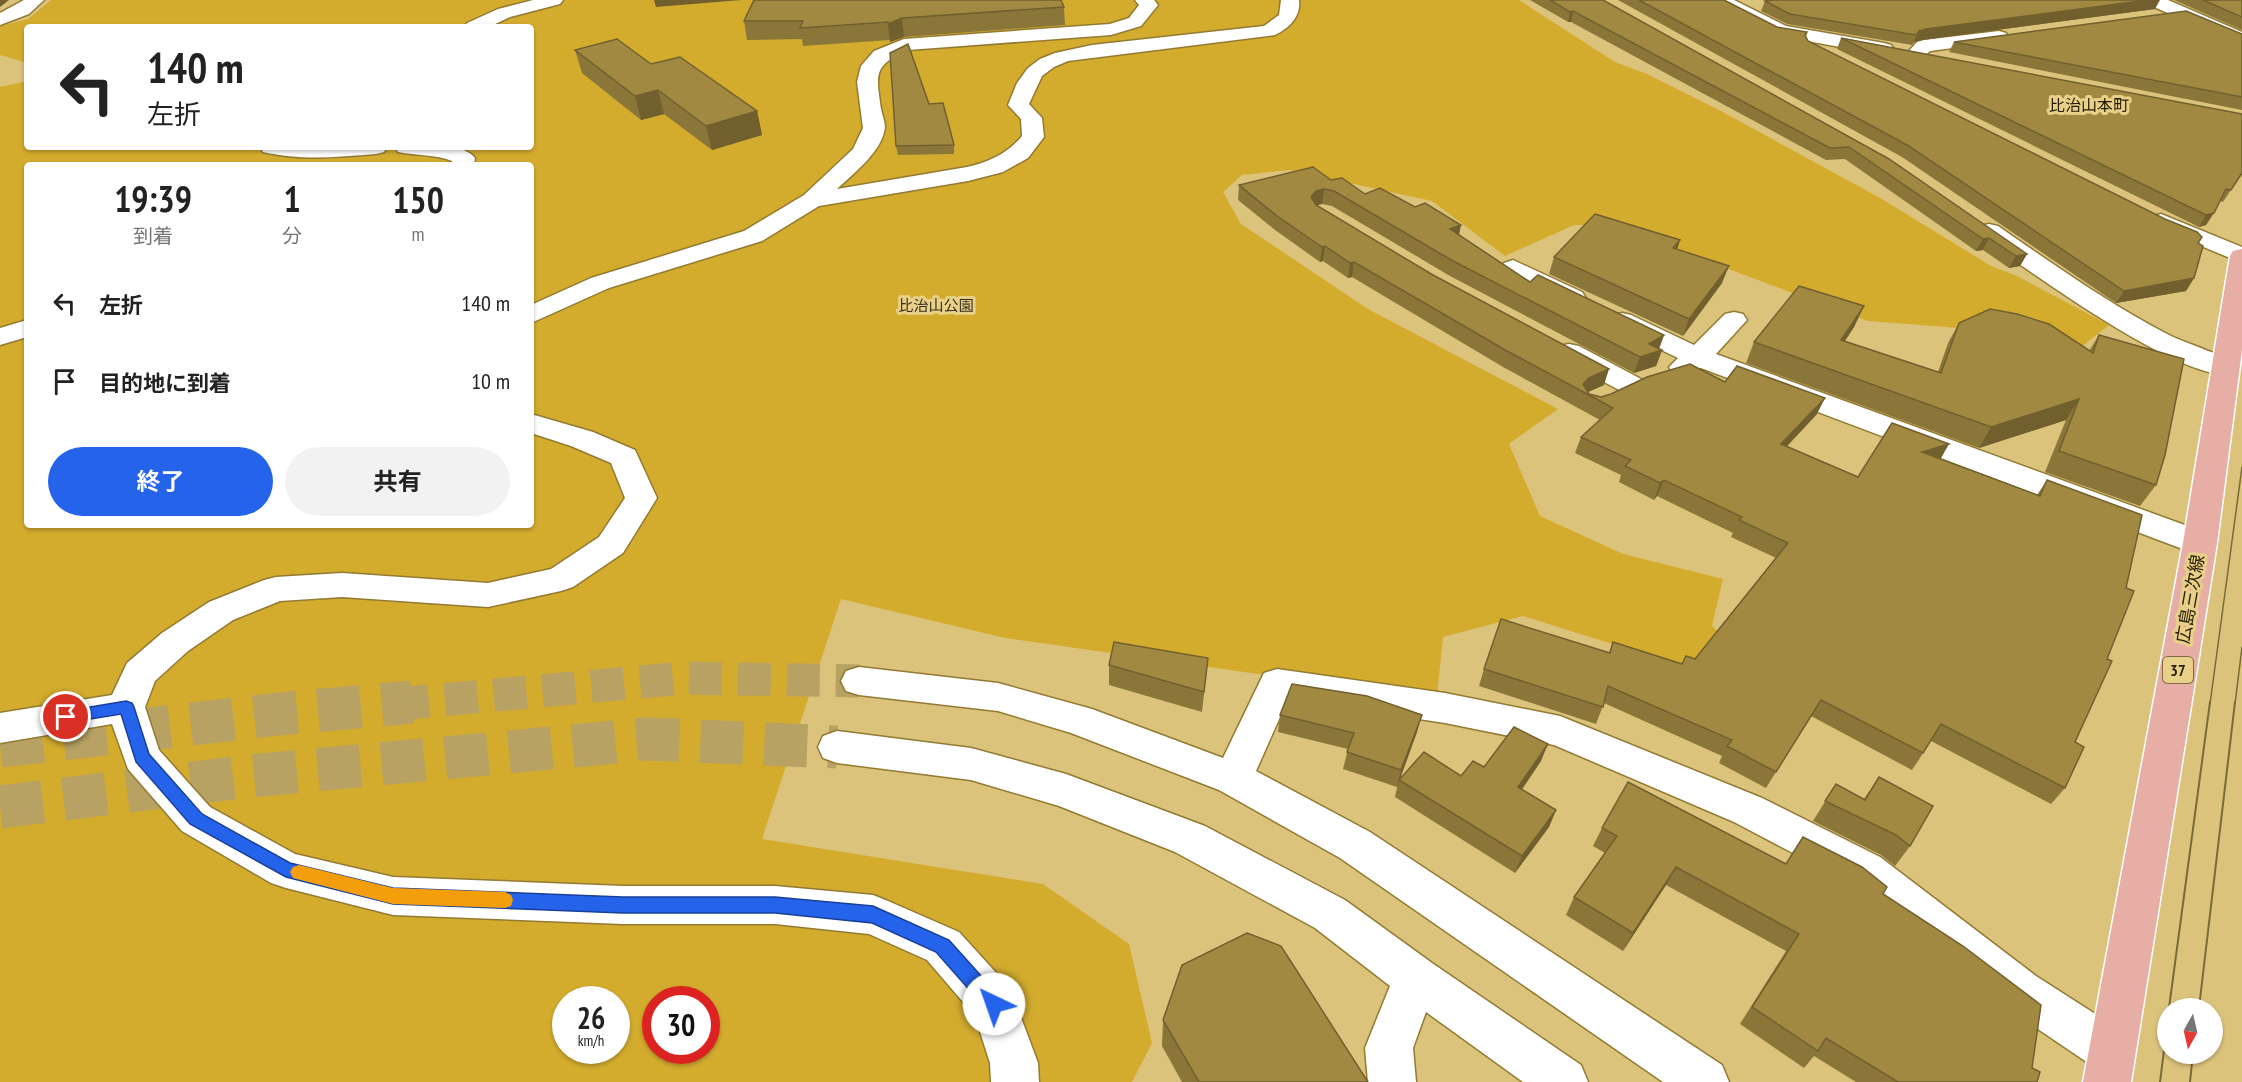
<!DOCTYPE html>
<html lang="ja">
<meta charset="utf-8">
<style>
:root{--surface:#fff;--page:#f2f2f2;--text:#222;--muted:#767676;--accent:#2563eb}
body{margin:0;font-family:"PT Sans Narrow","Noto Sans JP",sans-serif;background:var(--page);color:var(--text);height:100vh;display:flex;flex-direction:column;font-size:22px;white-space:nowrap}
*{box-sizing:border-box;margin:0}
p{font-size:20px;color:var(--muted)}
.icon{flex:none;width:33px;height:33px;fill:none;stroke:currentColor;stroke-width:2;stroke-linecap:round;stroke-linejoin:round}
.map{position:relative;flex:1;overflow:hidden}
.panel{position:absolute;left:24px;top:162px;width:510px;height:366px;display:flex;flex-direction:column;background:var(--surface);border-radius:6px;box-shadow:0 2px 4px #0004}
.panel>*{flex:none}
.hud{position:absolute;left:24px;top:24px;width:510px;height:126px;border-radius:6px;box-shadow:0 2px 4px #0004;background:#fff;color:var(--text);overflow:hidden}
.needle{width:39px;rotate:188deg}
.controls{position:absolute;left:2157px;top:998px;display:grid;gap:12px}
.controls a{display:grid;place-items:center;width:66px;height:66px;border-radius:50%;background:var(--surface);box-shadow:0 2px 4px #0004;font-size:30px}
.speed{position:absolute;left:552px;top:986px;display:flex;gap:12px;font-size:30px;font-weight:700;text-align:center}
.speed>*{display:grid;place-content:center;width:78px;height:78px;border-radius:50%;background:var(--surface);box-shadow:0 2px 4px #0004;line-height:1}
.speed small{font-size:15px;font-weight:400}
.speed .limit{border:9px solid #d22;background:#fff;color:#111}
.pin{position:absolute;display:grid;place-items:center;width:51px;height:51px;color:#fff;margin:-26px;border:3px solid #fff;border-radius:50%;box-shadow:0 2px 6px #0007}
.me{position:absolute;width:66px;margin:-33px;rotate:318deg;stroke-linejoin:round;filter:drop-shadow(0 0 4px #0008)}
.turn{display:flex;align-items:center;gap:21px;height:126px;padding:0 24px;font-size:27px}
.turn .icon{width:78px;height:78px;stroke-width:2.5}
.turn b{display:block;font-size:42px;line-height:51px}
.eta{display:flex;justify-content:space-evenly;align-items:center;height:102px;text-align:center}
.eta b{font-size:36px;font-weight:700;line-height:42px}
.action{display:flex;gap:12px;margin-top:auto;padding:12px 24px}
.action a{flex:1;height:69px;border-radius:36px;background:var(--accent);color:#fff;font-size:24px;font-weight:700;line-height:69px;text-align:center}
.action a+a{background:var(--page);color:var(--text)}
ul{padding:0;list-style:none}
li{display:flex;align-items:center;gap:18px;height:78px;padding:0 24px}
li div{flex:1}
li b{display:block;font-size:22px}
li em{font-style:normal}
.map>svg:first-child{display:block}
</style>
<div class="map">
<svg width="2242" height="1082" viewBox="0 0 2242 1082">
<rect width="100%" height="100%" fill="#dcc37c"/>
<path fill="#d3ac2e" fill-rule="evenodd" d="M51,0H1519L1615,62L1647,74L1719,110L1882,199L1991,266L2015,275L2109,325L2081,347L1959,328L1868,321L1739,273L1617,225H1574L1505,256L1432,201L1289,170L1242,175L1223,192L1241,224L1368,309L1558,409L1509,444L1540,516L1623,554L1723,579L1712,626L1742,655L1726,686L1660,659L1523,616L1443,637L1437,696L1307,681L1005,638L841,599L762,839L1043,884L1129,944L1152,1043L1132,1082H0V87L27,81V147H531V27H27V63L0,55V26L28,19ZM27,165H531V525H27ZM566,999H616V1050H566ZM656,999H706V1050H656Z"/>
<g fill="none" stroke-linecap="round" stroke-linejoin="round">
<polyline stroke="#b7a163" stroke-width="33" stroke-dasharray="33 16" stroke-linecap="butt" points="396,704 684,678 859,681"/>
<g stroke="#b7a163" stroke-width="43" stroke-dasharray="43 21" stroke-linecap="butt">
<polyline points="0,746 279,714 412,702"/>
<polyline points="0,807 249,776 648,739 837,747"/>
</g>
<defs>
<g id="minor">
<polygon points="24,0 44,0 29,14 0,25 0,13"/>
<polygon points="533,0 563,0 560,4 510,17 489,27 465,27 467,23 498,9"/>
<path d="M1135,0H1154L1158,5L1141,26L1111,35L908,50C873,66 876,73 881,109C882,114 885,122 885,127C883,151 853,174 837,189L967,167C989,162 1007,154 1022,136L1021,119L1008,105L1017,83L1028,68L1040,59L1055,53L1092,45L1264,26L1279,15L1281,0H1299C1301,17 1289,28 1275,35L1068,61L1054,67L1042,76L1029,104L1042,118L1044,137L1028,158L1003,172L968,181L819,206L762,241L609,288L531,323V305L591,278L744,231L804,195L853,149L863,128L857,82L861,66L874,51L904,39L1110,24L1129,18L1139,5Z"/>
<polygon points="1711,0 1734,0 1786,26 1884,43 1891,45 1894,49 1891,53 1884,55 1774,35 1714,4"/>
<polygon points="2144,0 2168,0 2242,32 2242,45 2147,4"/>
<path d="M1999,31L2006,33L2008,37L2006,41L1930,51C1923,58 1919,61 1909,58L1906,54L1917,42L1924,40Z"/>
<path d="M260,147H387L384,152L376,154C337,157 302,161 263,152Z"/>
<path d="M395,147C415,147 463,141 475,158L474,165H452V161C435,154 417,156 398,152Z"/>
<polygon points="2161,214 2242,247 2242,263 2153,226 2149,221 2153,216"/>
<path d="M1989,224L1998,226C2053,264 2109,304 2169,335C2184,343 2232,357 2239,368L2235,374C2186,386 2025,268 1980,236L1977,231L1980,226Z"/>
<polygon points="1513,260 1582,292 1586,298 1582,304 1573,306 1564,304 1504,273 1500,268 1504,263"/>
<polygon points="1734,312 1743,314 1747,320 1716,354 2212,535 2217,543 2212,551 2200,554 2188,551 1701,368 1683,375 1673,373 1669,367 1678,358 1613,327 1609,321 1613,315 1622,313 1631,315 1694,345 1725,314"/>
<polygon points="27,320 27,337 0,345 0,328"/>
<polygon points="1569,344 1579,346 1641,379 1645,385 1641,391 1631,394 1621,391 1559,358 1555,352 1559,346"/>
<polygon points="531,414 593,432 635,450 657,498 623,553 573,587 561,591 488,607 342,597 280,601 233,620 188,651 155,681 145,707 159,750 210,807 295,854 393,877 623,886 775,886 873,895 888,901 959,932 1010,988 1038,1063 1039,1082 991,1082 990,1063 975,1016 927,960 869,934 775,924 623,924 393,915 286,888 271,883 182,831 128,769 112,724 0,743 0,713 112,695 127,663 162,633 209,602 264,580 276,577 342,573 488,583 551,569 599,537 625,498 611,463 571,446 531,433"/>
<polygon points="859,667 998,683 1092,709 1223,758 1264,673 1277,669 1445,693 1560,716 1762,798 1880,857 2036,976 2128,1035 2135,1051 2128,1067 2111,1074 2094,1067 2004,1006 1850,883 1734,822 1554,745 1445,723 1288,699 1256,771 1370,832 1722,1065 1729,1082 1663,1082 1340,858 1219,790 1071,733 998,711 859,695 846,691 841,681 846,671"/>
<polygon points="837,731 971,748 1066,774 1205,826 1345,900 1432,963 1581,1065 1588,1082 1523,1082 1426,1012 1413,1048 1416,1082 1368,1082 1365,1048 1390,986 1315,928 1175,852 1059,806 971,780 837,763 823,758 818,747 823,736"/>
</g>
<polygon id="major" points="2242,249 2242,350 2217,543 2131,1082 2083,1082 2183,543 2230,256 2233,251"/>
</defs>
<use href="#minor" stroke="#927a32" stroke-width="3"/>
<use href="#major" stroke="#fff" stroke-width="3"/>
<use href="#minor" fill="#fff" fill-rule="evenodd"/>
<use href="#major" fill="#e6aea4" fill-rule="evenodd"/>
<g stroke="#7a6a3a" stroke-width="1.5">
<polyline points="2210,704 2242,467"/>
<polyline points="2235,704 2242,647"/>
</g>
<g stroke="#7a6a3a" stroke-width="2">
<polyline points="2169,1008 2210,702"/>
<polyline points="2199,1008 2235,702"/>
<polyline points="2160,1082 2168,1019"/>
<polyline points="2190,1082 2193,1053"/>
</g>
</g>
<g fill="#8a7639">
<polygon points="1530,0 1603,0 2027,254 2020,266 2009,268 1983,250 1976,251 1845,159 1826,160 1571,22 1568,22"/>
<polygon points="1618,0 1724,0 1777,27 1807,32 1806,37 1808,41 2198,243 2194,278 2186,291 2116,303 1902,157"/>
<polygon points="2174,0 2242,0 2242,30"/>
<polygon points="1765,1 2155,9 1922,40 1914,42 1912,45 1787,24 1761,11"/>
<polygon points="1064,7 1065,25 904,37 890,42 890,40 803,46 802,39 747,40 744,21"/>
<polygon points="2242,34 2242,110 1949,52 1954,42"/>
<polygon points="1841,38 2242,173 2223,202 2220,201 2206,225 2199,227 1837,49"/>
<polygon points="575,50 651,64 757,111 762,135 712,150 664,114 641,120 582,73"/>
<polygon points="929,104 954,145 954,154 898,155 896,146"/>
<polygon points="1331,180 1459,235 1530,282 1664,335 1659,349 1662,350 1656,366 1634,373 1450,276 1332,206 1322,204 1316,205 1604,385 1588,392 1589,394 1601,397 1725,382 1817,414 1787,446 1858,477 1940,459 2037,495 2047,480 2107,659 2075,742 2065,788 2051,804 1931,741 1912,770 1811,716 1766,788 1719,763 1722,756 1604,703 1596,724 1479,686 1484,669 1609,652 1613,642 1682,664 1695,659 1776,558 1731,537 1733,533 1657,496 1654,500 1619,482 1621,475 1575,453 1581,437 1600,420 1503,367 1352,277 1348,278 1323,261 1320,262 1275,230 1238,200 1239,185"/>
<polygon points="1680,240 1677,249 1722,283 1683,336 1549,274 1554,257"/>
<polygon points="1864,306 1854,327 1845,341 1938,372 1948,343 1959,323 2089,351 2099,335 2156,485 2140,506 2045,472 2066,420 1979,448 1746,363 1754,342"/>
<polygon points="1208,658 1202,712 1109,685 1109,665"/>
<polygon points="1280,715 1417,732 1400,779 1461,776 1484,767 1541,761 1522,789 1556,810 1549,827 1515,873 1395,797 1398,783 1397,787 1343,769 1348,749 1278,732"/>
<polygon points="1879,777 1910,846 1895,866 1881,855 1813,821 1836,784 1864,799"/>
<polygon points="1602,828 1786,864 1883,894 2032,1068 2037,1082 1856,1082 1814,1056 1804,1068 1740,1024 1786,951 1666,885 1623,951 1566,915 1574,897 1605,853 1593,846"/>
<polygon points="1163,1020 1368,1082 1182,1082 1162,1046"/>
</g>
<g fill="#71602e">
<polygon points="0,0 9,0 0,7"/>
<polygon points="654,0 742,0 656,7"/>
<polygon points="2148,0 2160,0 2155,9 1922,40 1914,42 1912,45 1919,31 1926,29"/>
<polygon points="1573,11 1571,22 1568,22 1570,12"/>
<polygon points="902,18 904,37 890,42 888,24"/>
<polygon points="658,90 664,114 641,120 635,96"/>
<polygon points="757,111 762,135 712,150 706,126"/>
<polygon points="1324,189 1322,204 1314,206 1311,197 1316,191"/>
<polygon points="2214,213 2206,225 2199,227 2206,215"/>
<polygon points="1461,225 1458,240 1450,229"/>
<polygon points="1989,238 1983,250 1976,251 1983,239"/>
<polygon points="1680,240 1675,256 1673,248"/>
<polygon points="1325,246 1323,261 1320,262 1322,247"/>
<polygon points="2027,254 2020,266 2009,268 2016,256"/>
<polygon points="1354,262 1352,277 1348,278 1350,263"/>
<polygon points="1729,266 1722,283 1683,336 1689,319"/>
<polygon points="2194,278 2186,291 2116,303 2124,291"/>
<polygon points="1864,306 1854,327 1832,360 1841,340"/>
<polygon points="1664,335 1658,351 1662,350 1656,366 1634,373 1640,357 1649,344"/>
<polygon points="1609,369 1604,385 1586,393 1583,384 1589,378"/>
<polygon points="1825,398 1817,414 1774,460 1781,444"/>
<polygon points="2079,399 2066,420 1979,448 1991,427"/>
<polygon points="1949,444 1940,460 1922,452"/>
<polygon points="1664,480 1657,496 1654,500 1660,483"/>
<polygon points="1422,715 1417,732 1397,787 1401,770"/>
<polygon points="1548,744 1541,761 1512,804 1518,787"/>
<polygon points="1556,810 1549,827 1515,873 1522,856"/>
<polygon points="1676,867 1666,885 1623,951 1633,933"/>
</g>
<g fill="#a18942" stroke="#71602e" stroke-width="1.5">
<polygon points="754,0 1061,0 1064,7 902,18 888,24 888,22 800,28 803,21 744,21"/>
<polygon points="1550,0 1603,0 1889,159 2027,254 2016,256 1989,238 1983,239 1849,147 1830,148 1573,11 1570,12"/>
<polygon points="1639,0 1724,0 1777,27 1807,32 1805,35 1808,41 2165,219 2197,232 2202,237 2198,243 2203,246 2194,278 2124,291 1907,145"/>
<polygon points="1773,0 2148,0 1926,29 1919,31 1916,35 1790,14 1765,1"/>
<polygon points="2203,0 2242,0 2242,17"/>
<polygon points="2186,11 2242,34 2242,97 1954,42"/>
<polygon points="1841,38 2242,114 2242,173 2231,190 2226,189 2214,213 2206,215"/>
<polygon points="617,39 651,64 680,57 757,111 706,126 658,90 635,96 575,50"/>
<polygon points="908,44 929,104 943,103 954,145 896,146 890,53"/>
<polygon points="1313,167 1331,180 1342,178 1365,194 1380,188 1415,207 1425,203 1461,225 1450,229 1530,282 1538,275 1664,335 1649,344 1662,350 1640,357 1453,261 1334,191 1324,189 1316,191 1311,197 1316,205 1433,275 1609,369 1589,378 1583,384 1589,394 1601,397 1611,394 1647,377 1690,364 1725,382 1737,366 1825,398 1781,444 1858,477 1892,423 1949,444 1922,452 2040,496 2047,480 2142,515 2126,588 2134,591 2107,659 2112,661 2075,742 2084,747 2065,788 1941,724 1923,753 1821,700 1776,772 1727,746 1732,740 1608,686 1603,707 1484,669 1501,619 1610,653 1613,642 1682,664 1686,656 1695,659 1788,543 1739,520 1742,517 1664,480 1660,483 1625,466 1631,460 1581,437 1613,408 1507,351 1354,262 1350,263 1325,246 1322,247 1277,216 1239,185"/>
<polygon points="1595,214 1680,240 1673,248 1729,266 1689,319 1554,257"/>
<polygon points="1799,286 1864,306 1841,340 1941,373 1959,323 1990,309 2017,314 2049,324 2093,353 2099,335 2184,359 2165,455 2156,485 2059,451 2079,399 1991,427 1754,342"/>
<polygon points="1114,642 1208,658 1204,692 1109,665"/>
<polygon points="1292,684 1367,696 1422,715 1401,770 1347,752 1354,733 1280,715"/>
<polygon points="1514,727 1548,744 1518,787 1556,810 1522,856 1399,780 1424,752 1461,776 1473,761 1484,767"/>
<polygon points="1879,777 1933,806 1910,846 1896,835 1825,801 1836,784 1865,800"/>
<polygon points="1628,782 1786,864 1803,837 1862,867 1887,887 1883,894 1963,946 2041,1005 2032,1068 2040,1072 2037,1082 1898,1082 1826,1038 1818,1051 1752,1007 1799,934 1676,867 1633,933 1574,897 1617,836 1602,828"/>
<polygon points="1247,933 1281,946 1368,1082 1199,1082 1163,1020 1182,965"/>
</g>
<polygon fill="#2563eb" stroke="#184099" stroke-width="1.5" points="126,701 132,703 134,707 149,754 202,814 290,863 393,888 623,897 775,897 873,906 949,940 1000,997 1003,1004 1000,1010 994,1013 987,1010 936,952 872,923 775,913 623,913 393,904 286,877 190,824 136,762 121,714 66,723 61,721 59,717 61,712 66,711"/>
<polygon fill="#f59e0b" points="299,865 393,888 505,892 511,895 513,900 511,906 505,908 393,904 293,878 290,872 293,867"/>
<g text-anchor="middle" dominant-baseline="central" stroke-width="6" stroke-linejoin="round" paint-order="stroke">
<g font-size="15" fill="#362f1b" stroke="#e9d088">
<text x="936" y="305">比治山公園</text>
</g>
<g font-size="16" fill="#231a00" stroke="#e9d088">
<text x="2089" y="105">比治山本町</text>
</g>
<rect fill="#e9d088" stroke="#5e5129" stroke-width="1.5" x="2163" y="657" width="30" height="26" rx="4.5"/>
<g font-size="16" font-weight="bold" fill="#231a00">
<text x="2178" y="670">37</text>
</g>
<g font-size="18" fill="#231a00" stroke="#e9d088">
<text transform="translate(2190 599) rotate(-80)">広島三次線</text>
</g>
</g>
</svg>
<div class="controls">
<a><svg class="needle" viewBox="-14 -14 28 28"><path d="M0-13l5 13h-10z" fill="#e53935"/><path d="M0 13l5-13h-10z" fill="#767676"/></svg></a>
</div>
<div class="speed"><div>26<small>km/h</small></div><div class="limit">30</div></div>
<div class="pin" style="left:66px;top:717px;background:#d93025"><svg class="icon" aria-label="arrive" viewBox="0 0 24 24"><path d="M6 21V4h12l-3 4 3 4H6"/></svg></div>
<svg class="me" style="left:994px;top:1004px" viewBox="-20 -20 40 40"><circle r="19" fill="#fff"/><path d="M0-13L10 11 0 6-10 11z" fill="#2563eb"/></svg>
<div class="hud">
<div class="turn"><svg class="icon" aria-label="left" viewBox="0 0 24 24"><path d="M17 20v-9H6M10 6l-5 5 5 5"/></svg><div><b>140 m</b>左折</div></div>
</div>
<section class="panel">
<div class="eta">
<div><b>19:39</b><p>到着</p></div>
<div><b>1</b><p>分</p></div>
<div><b>150</b><p>m</p></div>
</div>
<ul>
<li><svg class="icon" aria-label="left" viewBox="0 0 24 24"><path d="M17 20v-9H6M10 6l-5 5 5 5"/></svg><div><b>左折</b></div><em>140 m</em></li>
<li><svg class="icon" aria-label="arrive" viewBox="0 0 24 24"><path d="M6 21V4h12l-3 4 3 4H6"/></svg><div><b>目的地に到着</b></div><em>10 m</em></li>
</ul>
<div class="action"><a>終了</a><a>共有</a></div>
</section>
</div>
